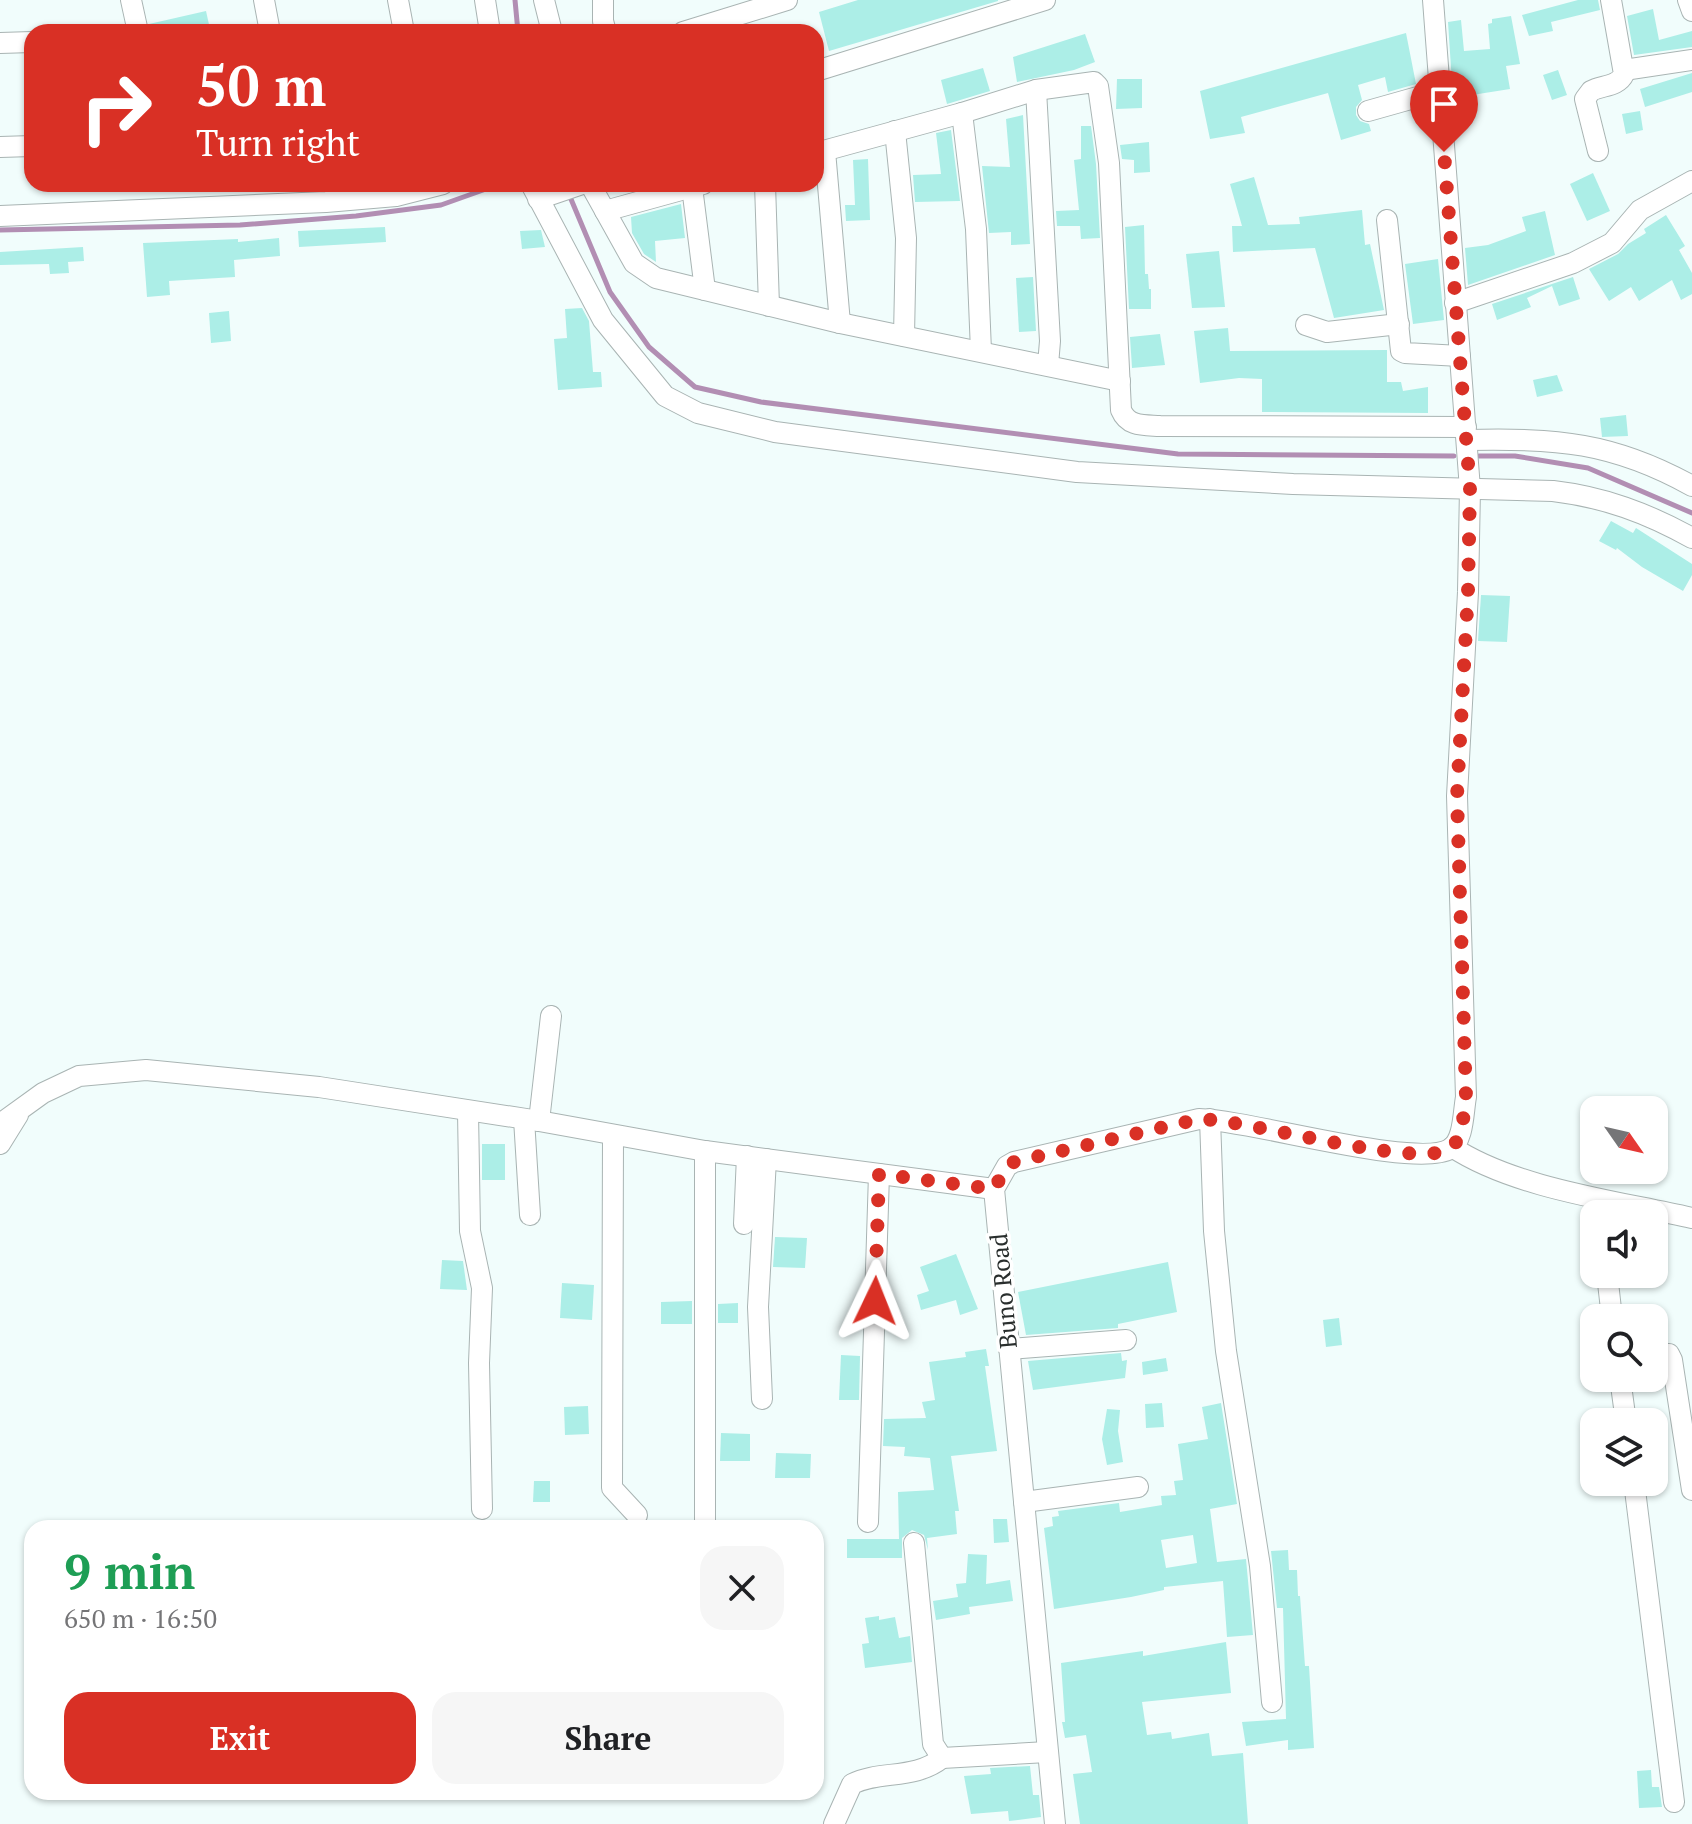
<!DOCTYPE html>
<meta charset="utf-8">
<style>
:root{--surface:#fff;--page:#f6f6f6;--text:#202124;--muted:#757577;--accent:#d93025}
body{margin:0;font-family:"PT Serif",serif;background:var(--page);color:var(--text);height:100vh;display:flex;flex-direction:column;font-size:30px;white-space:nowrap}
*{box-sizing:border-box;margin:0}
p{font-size:26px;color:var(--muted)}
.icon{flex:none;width:44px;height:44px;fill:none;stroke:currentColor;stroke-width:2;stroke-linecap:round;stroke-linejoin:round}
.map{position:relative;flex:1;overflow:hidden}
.side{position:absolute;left:24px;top:1520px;width:800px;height:280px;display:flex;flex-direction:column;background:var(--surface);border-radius:24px;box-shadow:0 2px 6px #0004}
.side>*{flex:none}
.top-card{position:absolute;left:24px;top:24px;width:800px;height:168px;border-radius:24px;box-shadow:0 2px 6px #0004;background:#d93025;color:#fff;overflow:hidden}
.needle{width:52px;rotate:124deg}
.buttons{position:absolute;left:1580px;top:1096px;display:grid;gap:16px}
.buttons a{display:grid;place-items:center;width:88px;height:88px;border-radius:16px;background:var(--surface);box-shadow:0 2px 6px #0004;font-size:40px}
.pin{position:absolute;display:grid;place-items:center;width:68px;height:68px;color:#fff;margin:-82px -34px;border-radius:50% 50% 50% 0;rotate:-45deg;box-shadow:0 0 8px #0007}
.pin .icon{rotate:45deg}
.me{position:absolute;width:88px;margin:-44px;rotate:2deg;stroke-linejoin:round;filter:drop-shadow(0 0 6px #0008)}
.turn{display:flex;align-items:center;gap:28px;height:168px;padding:0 40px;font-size:36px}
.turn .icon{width:104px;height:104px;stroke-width:2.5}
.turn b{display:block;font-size:56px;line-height:68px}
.round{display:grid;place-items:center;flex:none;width:84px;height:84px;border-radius:24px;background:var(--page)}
.headline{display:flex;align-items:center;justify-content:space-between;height:136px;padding:0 40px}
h1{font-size:48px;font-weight:700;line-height:60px;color:#1e9e55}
.button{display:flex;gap:16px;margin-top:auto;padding:16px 40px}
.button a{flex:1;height:92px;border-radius:24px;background:var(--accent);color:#fff;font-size:32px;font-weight:700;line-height:92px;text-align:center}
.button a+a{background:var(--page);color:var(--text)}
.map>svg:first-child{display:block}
</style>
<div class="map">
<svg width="1692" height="1824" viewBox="0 0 1692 1824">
<rect width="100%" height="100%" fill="#f1fdfc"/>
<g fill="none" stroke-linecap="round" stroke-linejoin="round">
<g stroke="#b28eb3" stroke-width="5">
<polyline points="515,0 518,32"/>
<polyline points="568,192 610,292 649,347 695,387 761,402 1178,454 1454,456"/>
<polyline points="0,230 240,225 356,216 441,205 500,184"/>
<polyline points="1479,456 1515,456 1588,468 1692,513"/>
</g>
</g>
<g fill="#aceee7" fill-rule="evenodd">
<polygon points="858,0 998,0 998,1 829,51 819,12"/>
<polygon points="1578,0 1598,0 1600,10 1551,22 1553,31 1529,36 1522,15"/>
<polygon points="1653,9 1659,40 1692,31 1692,47 1634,55 1627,16"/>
<polygon points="206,11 210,29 197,32 151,32 149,24"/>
<polygon points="1511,16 1520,64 1506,66 1510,89 1453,98 1448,22 1461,20 1464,51 1490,49 1488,24 1492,23 1492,19"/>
<polygon points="1406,33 1416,84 1388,92 1385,77 1358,85 1362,100 1356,107 1356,115 1360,121 1369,124 1371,131 1341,140 1328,93 1241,117 1245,133 1210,139 1200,91"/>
<polygon points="1085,34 1095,62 1074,70 1017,82 1013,57"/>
<polygon points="983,68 990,91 947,104 941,80"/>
<polygon points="1558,70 1567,95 1552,100 1543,75"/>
<polygon points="1692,73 1692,92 1645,107 1640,89"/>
<polygon points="1117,79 1142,79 1142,108 1116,109"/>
<polygon points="1640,111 1643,130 1626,134 1622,114"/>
<polygon points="1023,115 1030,244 1011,245 1011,232 989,233 982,166 1010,167 1006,119"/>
<polygon points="1081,126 1091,126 1096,164 1100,238 1081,239 1080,226 1057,226 1056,211 1079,210 1074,160 1081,159"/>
<polygon points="951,130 960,201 915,202 913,175 941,174 936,133"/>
<polygon points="1149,142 1150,172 1134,173 1134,160 1122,159 1120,145"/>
<polygon points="868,159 870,220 846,221 845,205 855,205 853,160"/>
<polygon points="1593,173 1610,211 1587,221 1570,184"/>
<polygon points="1254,177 1268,225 1300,224 1299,217 1362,210 1365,245 1370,244 1384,310 1334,318 1315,248 1233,252 1232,226 1242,226 1230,184"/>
<polygon points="681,204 685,238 655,241 656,262 644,254 632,233 631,217"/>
<polygon points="1545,211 1555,255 1468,285 1465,248 1488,245 1526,231 1522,217"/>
<polygon points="1666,215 1685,246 1679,250 1692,273 1692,294 1681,300 1672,280 1639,301 1631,287 1609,301 1589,269 1618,254 1628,244 1646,233 1644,229"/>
<polygon points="1144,225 1145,274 1148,274 1149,289 1151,289 1151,309 1129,309 1125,227"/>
<polygon points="385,227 386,242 299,247 298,231"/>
<polygon points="541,230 545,247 522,249 520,231"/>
<polygon points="279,238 280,256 234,260 235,277 169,281 170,295 147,297 143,243 238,239 238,242"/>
<polygon points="83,247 84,261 68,262 69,273 50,274 49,264 0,265 0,252"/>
<polygon points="1219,251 1225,307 1192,308 1186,254"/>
<polygon points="1438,259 1444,320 1413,324 1405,264"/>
<polygon points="1033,277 1036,331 1019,332 1016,278"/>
<polygon points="1573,277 1580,299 1559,306 1552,286 1527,298 1531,307 1497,320 1492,304"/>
<polygon points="582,308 589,321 593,372 601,372 602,387 558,390 554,339 567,338 565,309"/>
<polygon points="229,311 231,341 211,343 209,313"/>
<polygon points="1228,328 1230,351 1387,350 1387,382 1401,382 1403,391 1428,387 1428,413 1262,412 1262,379 1239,378 1200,383 1194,331"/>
<polygon points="1160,334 1165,365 1132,368 1130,337"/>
<polygon points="1557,375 1563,391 1537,397 1533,380"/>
<polygon points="1626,415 1628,436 1602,437 1600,418"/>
<polygon points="1611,521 1633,533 1636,528 1692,564 1692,575 1683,591 1642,567 1617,548 1616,550 1599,541"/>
<polygon points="1481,595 1510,596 1507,642 1478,641"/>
<rect x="482" y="1144" width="23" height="36"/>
<polygon points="775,1237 807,1238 805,1268 773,1267"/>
<polygon points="956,1254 978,1309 960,1315 956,1300 921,1310 917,1295 929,1291 920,1267"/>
<polygon points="442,1260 463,1261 467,1290 440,1289"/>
<polygon points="1168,1262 1177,1312 1118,1324 1118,1328 1026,1335 1018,1292"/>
<polygon points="562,1283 594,1285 592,1320 560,1318"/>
<polygon points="692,1301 692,1324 661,1324 661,1302"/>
<polygon points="738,1303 738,1323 718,1323 718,1304"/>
<polygon points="1339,1318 1342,1345 1326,1347 1323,1320"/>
<polygon points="986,1349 989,1366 985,1366 997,1451 951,1456 959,1511 955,1511 957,1534 927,1538 928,1550 924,1535 912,1530 902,1538 902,1558 847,1558 847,1539 899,1539 898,1492 934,1490 930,1458 904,1456 905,1447 883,1446 884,1419 926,1418 922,1402 935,1400 929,1362 966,1357 965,1352"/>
<polygon points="1121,1353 1122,1361 1127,1360 1125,1378 1033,1390 1028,1361"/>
<polygon points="841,1355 860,1356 859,1400 839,1400"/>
<polygon points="1166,1358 1168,1371 1143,1375 1142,1362"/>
<polygon points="1162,1403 1164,1427 1146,1428 1145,1404"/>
<path d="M1221,1403L1237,1504L1210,1509L1217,1562L1246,1559L1253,1635L1227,1637L1223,1581L1164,1587V1590L1131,1597L1054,1609L1044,1528L1053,1526L1052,1517L1059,1516L1058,1511L1119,1503L1120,1512L1162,1505L1161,1496L1176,1495L1174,1481L1183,1480L1178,1444L1208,1439L1202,1407ZM1193,1535L1197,1563L1166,1568L1161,1540Z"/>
<polygon points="588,1406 589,1434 565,1435 564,1407"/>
<polygon points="1107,1409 1120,1410 1118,1431 1123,1462 1107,1465 1102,1439"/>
<polygon points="721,1433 750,1434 750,1461 720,1461"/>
<polygon points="776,1453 811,1454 810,1478 775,1478"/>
<polygon points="534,1481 550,1481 550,1502 533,1502"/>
<polygon points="993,1519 1007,1519 1009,1542 994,1543"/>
<polygon points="1288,1550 1289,1570 1297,1570 1298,1596 1300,1596 1305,1666 1309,1666 1314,1748 1288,1750 1288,1740 1246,1746 1242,1722 1286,1719 1283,1608 1277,1608 1271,1551"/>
<polygon points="968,1554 987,1555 986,1584 1010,1580 1013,1601 969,1607 970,1614 936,1620 933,1601 958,1597 956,1584 966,1583"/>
<polygon points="879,1616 879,1620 895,1617 899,1638 910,1636 912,1662 865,1668 862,1644 869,1643 865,1618"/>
<polygon points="1226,1642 1231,1693 1142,1702 1147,1735 1171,1732 1172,1739 1209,1733 1212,1756 1243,1753 1248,1824 1080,1824 1073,1774 1092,1772 1086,1735 1065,1738 1062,1722 1065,1722 1061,1663 1143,1651 1143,1656"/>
<polygon points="1030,1766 1033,1795 1039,1795 1041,1817 1009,1821 1008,1811 971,1814 964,1776 991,1774 990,1768"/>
<polygon points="1651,1770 1652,1787 1659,1787 1662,1807 1639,1808 1637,1771"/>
</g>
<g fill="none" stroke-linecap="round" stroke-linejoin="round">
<defs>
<g id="minor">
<polyline points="131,0 138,32"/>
<polyline points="264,0 270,32"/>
<polyline points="398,0 404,32"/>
<polyline points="485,0 490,32"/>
<polyline points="544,0 552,32"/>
<polyline points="603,0 603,21 606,32"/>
<polyline points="1688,0 1692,11"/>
<polyline points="683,32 787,0"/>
<polyline points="0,43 32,42"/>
<polyline points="1624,70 1692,60"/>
<polyline points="816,71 1045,0"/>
<polyline points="1036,90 1050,341 1048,365"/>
<polyline points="1368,111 1439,91"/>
<polyline points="962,113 976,229 981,351"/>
<polyline points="895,131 906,238 904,336"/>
<polyline points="0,147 32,146"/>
<polyline points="825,151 840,323"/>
<path d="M1598,151L1585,99L1591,91C1602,85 1618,87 1624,74L1611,0"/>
<path d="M816,153L962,113L1036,90L1094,82L1098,86L1109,163L1121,410C1128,427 1144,425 1160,426L1466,427"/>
<path d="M531,184L603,320L665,396L698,413L775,432L1077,472L1293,484L1553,491C1604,497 1647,513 1692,538"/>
<polyline points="590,184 634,263 656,278 840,323 1120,381"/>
<polyline points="765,184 769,306"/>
<polyline points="692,187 705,290"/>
<polyline points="538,199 582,184"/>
<polyline points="605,211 703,184"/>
<polyline points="0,216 326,202 396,196 443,184"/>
<polyline points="1387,220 1401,351 1405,353 1460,356"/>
<polyline points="1455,303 1573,263 1612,243 1640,210 1692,181"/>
<polyline points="1306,325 1327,332 1399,324"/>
<path d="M1467,440C1556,438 1613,442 1692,486"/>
<polyline points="468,1112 470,1231 482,1288 479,1363 482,1509"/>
<polyline points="524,1119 530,1215"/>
<polyline points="1210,1119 1214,1231 1226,1351 1260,1566 1272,1702"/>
<polyline points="539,1121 551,1016"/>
<polyline points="0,1124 43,1093 79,1076 146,1070 319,1087 539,1121 705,1151 994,1189"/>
<polyline points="613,1136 612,1488 637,1515"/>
<polyline points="0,1144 18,1115"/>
<path d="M1452,1147C1516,1189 1618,1201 1692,1218"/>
<polyline points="705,1151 705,1528"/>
<polyline points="744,1224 747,1156"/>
<polyline points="1607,1274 1612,1318"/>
<polyline points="1009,1349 1126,1340"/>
<polyline points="1654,1354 1669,1354 1672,1360 1692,1490"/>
<polyline points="1620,1378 1626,1422"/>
<polyline points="762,1399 758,1307 766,1159"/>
<polyline points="1634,1482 1674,1802"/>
<polyline points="1024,1502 1138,1487"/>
<polyline points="868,1522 879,1174"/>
<polyline points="914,1543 933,1744 942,1758 1047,1752"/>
<path d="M834,1824L852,1784C880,1770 915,1780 942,1758"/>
<path d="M1055,1824L994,1189L1007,1166L1014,1162L1199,1119C1250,1120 1415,1169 1450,1149C1464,1140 1463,1113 1466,1097L1457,796L1468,592L1470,489L1433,0"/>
</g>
</defs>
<use href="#minor" stroke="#a9b4b3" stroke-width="22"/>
<use href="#minor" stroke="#fff" stroke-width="20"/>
</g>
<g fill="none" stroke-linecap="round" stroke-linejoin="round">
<path stroke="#d93025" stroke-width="14" stroke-dasharray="0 25.2" d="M875,1301L879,1174L994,1189L1007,1166L1014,1162L1199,1119C1250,1120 1415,1169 1449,1149C1464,1140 1463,1113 1466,1097L1457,796L1468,592L1470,489L1444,152"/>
</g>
<g text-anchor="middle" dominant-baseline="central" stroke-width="7" stroke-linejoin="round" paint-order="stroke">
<g font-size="24" fill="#292e2d" stroke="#fff">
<text transform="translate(1003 1291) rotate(-95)">Buno Road</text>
</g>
</g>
</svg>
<div class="buttons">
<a><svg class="needle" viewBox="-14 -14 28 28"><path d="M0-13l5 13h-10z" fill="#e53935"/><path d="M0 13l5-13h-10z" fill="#757577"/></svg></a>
<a><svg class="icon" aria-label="sound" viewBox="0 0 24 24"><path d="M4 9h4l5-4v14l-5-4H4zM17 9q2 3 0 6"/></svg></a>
<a><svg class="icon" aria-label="search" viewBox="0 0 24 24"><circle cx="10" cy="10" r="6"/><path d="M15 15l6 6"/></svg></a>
<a><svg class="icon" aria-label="layers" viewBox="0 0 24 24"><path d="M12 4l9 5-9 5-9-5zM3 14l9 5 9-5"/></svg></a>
</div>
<div class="pin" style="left:1444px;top:152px;background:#d93025"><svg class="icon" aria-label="arrive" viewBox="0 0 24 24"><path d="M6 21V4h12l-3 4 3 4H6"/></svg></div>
<svg class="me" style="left:875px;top:1301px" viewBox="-20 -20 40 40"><path d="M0-17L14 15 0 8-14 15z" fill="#d93025" stroke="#fff" stroke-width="4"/></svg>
<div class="top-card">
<div class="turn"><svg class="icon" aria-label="right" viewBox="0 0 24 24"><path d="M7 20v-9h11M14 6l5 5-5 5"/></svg><div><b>50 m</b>Turn right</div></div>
</div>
<section class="side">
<div class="headline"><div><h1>9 min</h1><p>650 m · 16:50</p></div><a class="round"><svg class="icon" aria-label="close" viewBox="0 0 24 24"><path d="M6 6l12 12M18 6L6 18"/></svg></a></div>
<div class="button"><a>Exit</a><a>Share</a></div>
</section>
</div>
